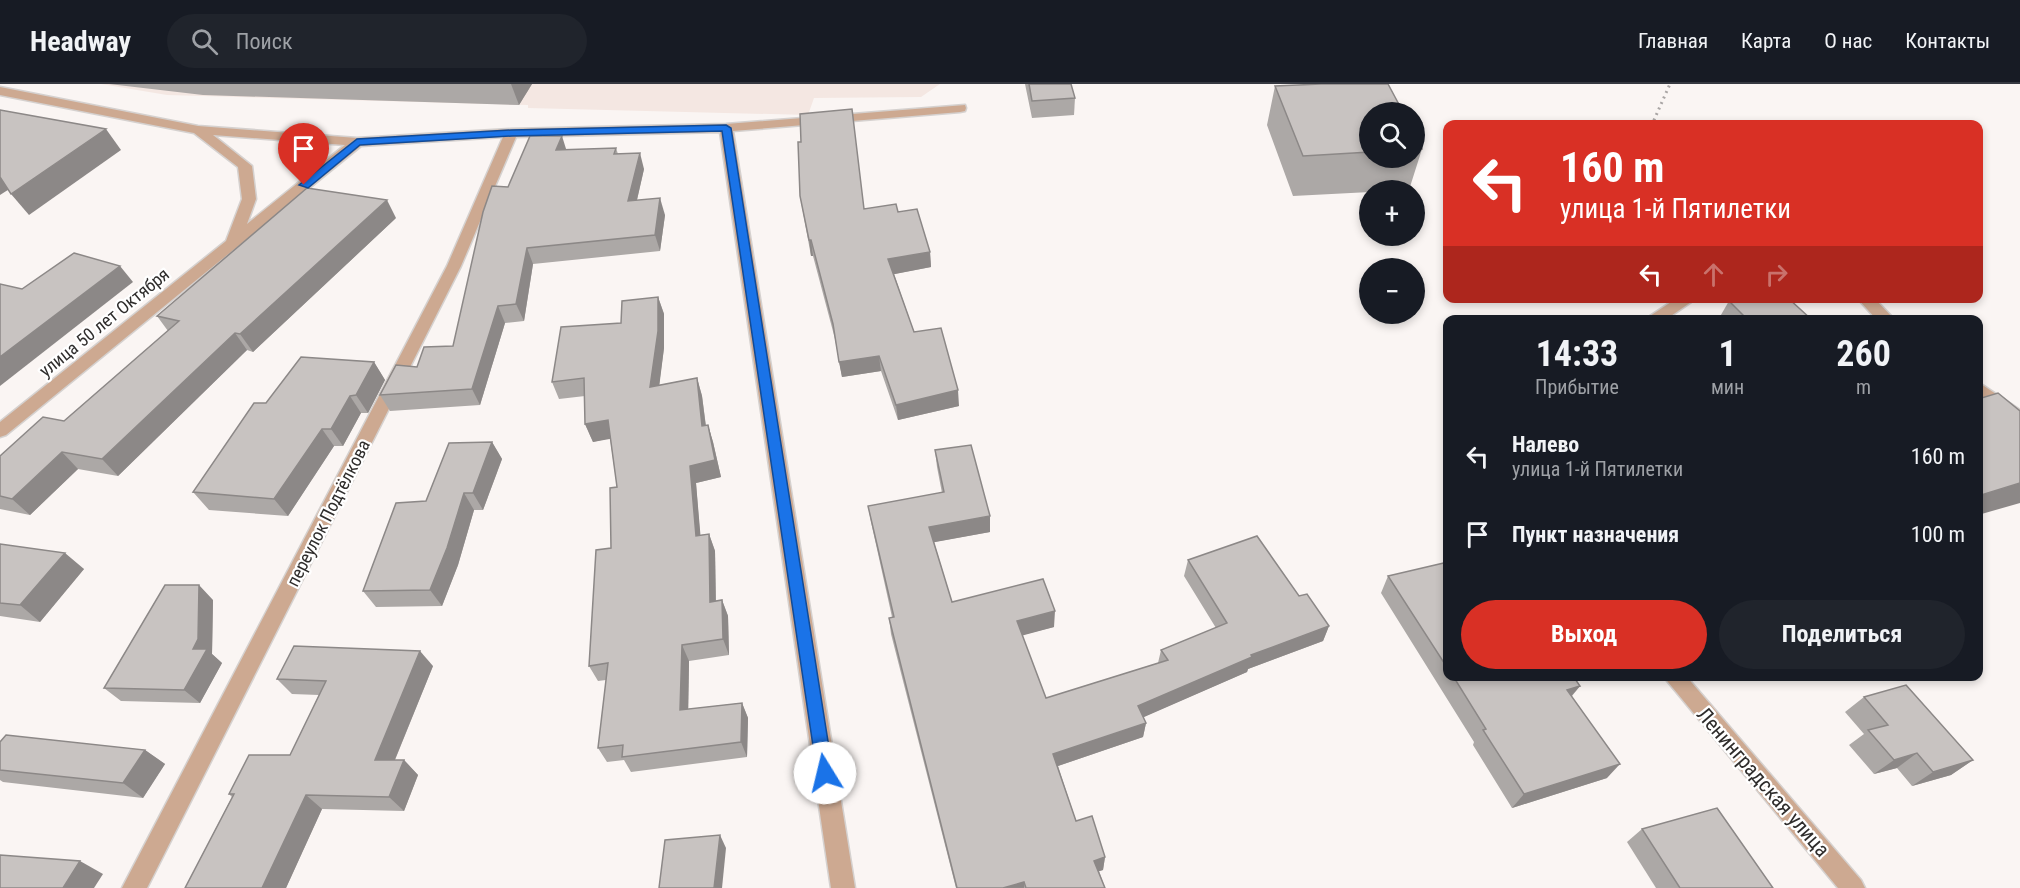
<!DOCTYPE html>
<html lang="ru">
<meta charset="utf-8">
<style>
:root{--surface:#171b24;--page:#20242c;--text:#f1f3f6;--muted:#9ea1a6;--line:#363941;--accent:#d93025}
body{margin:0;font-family:"Roboto Condensed",sans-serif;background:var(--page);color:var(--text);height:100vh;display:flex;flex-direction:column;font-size:22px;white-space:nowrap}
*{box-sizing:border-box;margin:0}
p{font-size:20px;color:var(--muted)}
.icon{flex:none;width:33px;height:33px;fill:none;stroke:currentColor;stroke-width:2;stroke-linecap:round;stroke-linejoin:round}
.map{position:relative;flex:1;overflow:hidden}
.side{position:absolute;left:1443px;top:231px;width:540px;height:366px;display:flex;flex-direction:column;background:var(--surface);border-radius:12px;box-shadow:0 3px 9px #0003}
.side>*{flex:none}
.guide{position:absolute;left:1443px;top:36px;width:540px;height:183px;border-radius:12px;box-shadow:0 3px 9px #0003;background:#d93025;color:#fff;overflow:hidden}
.controls{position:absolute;left:1359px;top:18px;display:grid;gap:12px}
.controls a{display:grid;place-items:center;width:66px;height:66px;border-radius:50%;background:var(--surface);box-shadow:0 3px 9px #0003;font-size:30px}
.pin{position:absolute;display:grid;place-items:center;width:51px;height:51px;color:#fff;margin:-62px -26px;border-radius:50% 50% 50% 0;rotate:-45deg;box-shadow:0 0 6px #0007}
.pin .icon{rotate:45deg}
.me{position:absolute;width:66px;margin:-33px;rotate:351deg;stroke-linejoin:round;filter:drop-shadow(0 0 4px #0008)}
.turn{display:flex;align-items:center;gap:21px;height:126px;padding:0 18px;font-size:27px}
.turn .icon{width:78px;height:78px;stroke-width:2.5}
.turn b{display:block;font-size:42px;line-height:51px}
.lanes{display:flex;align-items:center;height:57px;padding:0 18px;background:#0003;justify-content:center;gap:30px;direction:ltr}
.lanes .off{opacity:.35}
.eta{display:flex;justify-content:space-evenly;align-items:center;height:102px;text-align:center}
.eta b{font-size:36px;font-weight:700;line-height:42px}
.action{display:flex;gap:12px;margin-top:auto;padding:12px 18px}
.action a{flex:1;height:69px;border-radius:36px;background:var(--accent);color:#fff;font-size:24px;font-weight:700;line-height:69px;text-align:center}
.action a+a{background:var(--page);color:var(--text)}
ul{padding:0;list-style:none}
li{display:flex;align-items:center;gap:18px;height:78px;padding:0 18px}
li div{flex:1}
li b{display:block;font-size:22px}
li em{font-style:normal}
header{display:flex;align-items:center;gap:36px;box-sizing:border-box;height:84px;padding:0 30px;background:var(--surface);border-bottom:2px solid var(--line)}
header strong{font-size:28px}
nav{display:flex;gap:33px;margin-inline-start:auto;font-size:21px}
.search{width:420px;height:54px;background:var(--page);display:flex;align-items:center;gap:15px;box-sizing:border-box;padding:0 21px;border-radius:33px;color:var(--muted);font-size:22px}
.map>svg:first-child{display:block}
</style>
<header>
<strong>Headway</strong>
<div class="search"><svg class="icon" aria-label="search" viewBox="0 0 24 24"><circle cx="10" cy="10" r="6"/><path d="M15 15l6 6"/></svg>Поиск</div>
<nav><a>Главная</a><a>Карта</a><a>О нас</a><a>Контакты</a></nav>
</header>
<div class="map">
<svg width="2020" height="804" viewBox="0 0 2020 804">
<rect width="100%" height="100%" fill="#faf5f3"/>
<polygon fill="#f4e7e2" points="101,0 940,0 921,13 814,14 808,31 528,24 528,21 167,11"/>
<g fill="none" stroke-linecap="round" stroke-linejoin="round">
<defs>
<g id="minor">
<path d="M0,3L198,42L357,54L511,45L726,40L965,21L966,24L965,27L960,28L733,47L855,804H831L720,48L516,53L461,182L147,804H122L447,182L503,53L361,62L6,351L0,353V338L226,157L242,115L238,83L194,49L0,11ZM213,51L345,61L247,140L256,115L252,82Z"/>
<polygon points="1677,214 1697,214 1665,236 1644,236"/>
<polygon points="1857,214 1874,214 1895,236 1877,236"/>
<polygon points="1978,298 2020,326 2020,341 2014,339 1978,313"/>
<polygon points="1663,592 1686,592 1861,796 1865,804 1838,804"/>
</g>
</defs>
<use href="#minor" stroke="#d5d1cf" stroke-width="3"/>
<polyline stroke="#aaa6a5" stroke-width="3" stroke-dasharray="2 4" stroke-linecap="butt" points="1659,40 1654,36 1670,0"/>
<use href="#minor" fill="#cda991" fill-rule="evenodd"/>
</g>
<g fill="#aca8a6">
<polygon points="109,0 532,0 519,21 203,11"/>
<polygon points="1025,0 1071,0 1075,14 1074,31 1032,34"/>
<polygon points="1275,2 1370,28 1370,74 1414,74 1414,50 1422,65 1409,106 1370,106 1370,108 1293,112 1267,41"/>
<polygon points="616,64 618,70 644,85 637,116 665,131 660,167 533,180 524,237 505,239 480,321 390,327 380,311 417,283 453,262 508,103 567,66"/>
<polygon points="800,112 864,125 898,128 930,168 931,183 894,190 914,248 959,322 898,336 881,287 842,293 835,255 813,172 811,172"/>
<polygon points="396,134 253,268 247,266 118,392 78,385 30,431 0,425 0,372 64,337 168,247 157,232"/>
<polygon points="658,213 664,230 664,264 659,301 697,294 702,312 706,342 708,341 713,358 721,393 696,399 700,451 709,450 715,467 716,517 722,516 728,532 729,571 689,577 688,625 742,619 748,634 747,673 631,688 624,676 607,678 598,664 606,596 598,597 589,582 611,464 617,403 610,354 593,358 585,340 585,312 559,315 552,298 621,239"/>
<polygon points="1729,217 1812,236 1718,236"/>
<polygon points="374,278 385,296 368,329 361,329 343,362 334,362 288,432 209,426 193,408 266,319"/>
<polygon points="492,358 502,375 483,426 474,426 458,481 442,522 376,523 363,507 426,417"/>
<polygon points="935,366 990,448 934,458 952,518 1054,543 1022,551 1046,614 1158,579 1161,566 1216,544 1184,492 1188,476 1299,512 1329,542 1323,557 1248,585 1247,588 1143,633 1146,639 1143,653 1058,682 1076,737 1105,773 1103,786 1099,787 1105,804 956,804 891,550 889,534 892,533 871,438 868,422 942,409 937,383"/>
<polygon points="0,460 84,485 40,538 0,532"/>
<polygon points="1448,478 1448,592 1573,592 1580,602 1572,612 1607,694 1512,724 1473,661 1474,658 1381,509 1388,492"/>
<polygon points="213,516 212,570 222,579 200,619 121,617 104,604"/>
<polygon points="433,582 395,676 404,676 418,691 404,727 322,725 286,804 185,804 232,713 229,710 290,671 319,611 292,610 277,595"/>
<polygon points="1864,613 1973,676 1951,691 1912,702 1897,684 1874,690 1849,661 1864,650 1845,628"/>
<polygon points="0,658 145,666 165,680 143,714 3,698 0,696"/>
<polygon points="1642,745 1773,804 1656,804 1627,758"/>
</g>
<g fill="#8c8887">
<polygon points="511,0 532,0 519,21"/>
<polygon points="106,45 121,66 29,131 11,110"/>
<polygon points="562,52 567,68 556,66"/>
<polygon points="640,69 644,85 633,133 628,117"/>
<polygon points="0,91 11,104 0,111"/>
<polygon points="660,114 665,131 660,167 655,151"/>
<polygon points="387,116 396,134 253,268 240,250"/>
<polygon points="809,156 811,156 813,172 811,172"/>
<polygon points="527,164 533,180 524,237 516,220"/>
<polygon points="930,168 931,183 890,191 888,175"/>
<polygon points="120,182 133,198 0,302 0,273"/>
<polygon points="658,213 664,230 664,264 657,320 650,303"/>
<polygon points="498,222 505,239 480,321 472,305"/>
<polygon points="235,249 247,266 118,392 102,375"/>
<polygon points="879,272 881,287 842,293 839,278"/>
<polygon points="374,278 385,296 368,329 356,311"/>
<polygon points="697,294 702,312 708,360 702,342"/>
<polygon points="958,306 959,322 898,336 896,321"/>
<polygon points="350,312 361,329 343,362 331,345"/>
<polygon points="608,336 615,354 593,358 585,340"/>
<polygon points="708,341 713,358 721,393 696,399 702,469 696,452 690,382"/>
<polygon points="322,345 334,362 288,432 274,415"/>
<polygon points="492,358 502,375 483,426 473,409"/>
<polygon points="62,368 78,385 30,431 12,415"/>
<polygon points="2020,399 2020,419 1978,431 1978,412"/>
<polygon points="464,409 474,426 458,481 442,522 430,506"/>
<polygon points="990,432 990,448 930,459 929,443"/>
<polygon points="709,450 715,467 716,534 710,518"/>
<polygon points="65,469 84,485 40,538 20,521"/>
<polygon points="199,501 213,516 212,570 222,579 200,619 184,606 193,565"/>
<polygon points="722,516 728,532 729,571 723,555"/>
<polygon points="1055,527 1054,543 1017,553 1017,537"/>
<polygon points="1329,542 1323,557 1248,585 1247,588 1135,637 1138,622 1251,571"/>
<polygon points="682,561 689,577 688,641 680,626"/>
<polygon points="420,567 433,582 389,690 375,676"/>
<polygon points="1580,602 1567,617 1567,606"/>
<polygon points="742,619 748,634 747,673 741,658"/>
<polygon points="1146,639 1143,653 1052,684 1053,670"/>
<polygon points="145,666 165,680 143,714 123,699"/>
<polygon points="1917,669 1897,684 1874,690 1894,676"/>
<polygon points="404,676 418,691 404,727 389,713"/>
<polygon points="1973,676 1951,691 1912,702 1933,688"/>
<polygon points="1620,680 1607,694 1512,724 1524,710"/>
<polygon points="306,711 322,725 286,804 262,804"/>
<polygon points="720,751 726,764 722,804 714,804"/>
<polygon points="1105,773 1103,786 1093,789 1094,777"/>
<polygon points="80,777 103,790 94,804 63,804"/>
<polygon points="1024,798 1024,804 1003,804"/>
</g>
<g fill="#c8c3c1" stroke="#8c8887" stroke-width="1.5">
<polygon points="1029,0 1071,0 1075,14 1032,17"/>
<polygon points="1321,0 1388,0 1403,28 1370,28 1370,68 1303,72 1275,2"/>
<polygon points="852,25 864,125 896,120 898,128 917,125 930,168 888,175 914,248 941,244 958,306 896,321 879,272 839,278 833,240 811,156 809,156 800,112 798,58 801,58 800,30"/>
<polygon points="0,26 106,45 11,110 0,93"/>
<polygon points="1414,50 1422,65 1414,66"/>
<polygon points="530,52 562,52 556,66 616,64 614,70 640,69 628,117 660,114 655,151 527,164 516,220 498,222 472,305 380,311 396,281 417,283 424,263 453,262 483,128 492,102 508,103"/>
<polygon points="307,104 387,116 240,250 235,249 102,375 62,368 12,415 0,412 0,372 43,333 64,337 179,237 157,232"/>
<polygon points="74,169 120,182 0,273 0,200 22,205"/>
<polygon points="658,213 658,247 650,303 697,294 702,342 708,341 715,376 690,382 696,452 709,450 710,518 722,516 723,555 682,561 680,626 742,619 741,658 622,673 623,661 598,664 608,579 589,582 596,466 611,464 610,404 617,403 608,336 585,340 584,294 552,298 561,243 621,239 622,217"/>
<polygon points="1742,214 1788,214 1812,236 1748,236 1729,217"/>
<polygon points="301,273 374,278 356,311 350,312 331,345 322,345 274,415 193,408 254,319 266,319"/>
<polygon points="1998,309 2020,327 2020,399 1978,412 1978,315"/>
<polygon points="492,358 473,409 464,409 447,464 430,506 363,507 396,419 426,417 449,359"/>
<polygon points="971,361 990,432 929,443 952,518 1043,495 1055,527 1017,537 1046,614 1168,576 1161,566 1227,539 1188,476 1257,452 1299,512 1307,510 1329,542 1251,571 1252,573 1138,622 1146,639 1053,670 1076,737 1092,732 1105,773 1094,777 1105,804 1026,804 1024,798 1003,804 957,804 889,534 894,533 868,422 944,408 935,366"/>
<polygon points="0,460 65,469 20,521 0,519"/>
<polygon points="1448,478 1448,585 1388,492"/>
<polygon points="165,501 199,501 198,555 193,565 207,565 184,606 104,604"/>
<polygon points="294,562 420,567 375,676 404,676 389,713 306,711 262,804 185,804 234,710 229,710 249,671 290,671 326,597 277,595"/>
<polygon points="1453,592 1573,592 1580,602 1567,606 1620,680 1524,710 1483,646 1486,645"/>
<polygon points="1906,601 1973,676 1933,688 1917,669 1894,676 1868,646 1888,641 1864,613"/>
<polygon points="6,651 145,666 123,699 0,686 0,658"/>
<polygon points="1717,724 1773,804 1680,804 1642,745"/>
<polygon points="720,751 714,804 659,804 665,756"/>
<polygon points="0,771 80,777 63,804 0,804"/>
</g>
<polygon fill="#1a73e8" stroke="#114b97" stroke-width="1.5" points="726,41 731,44 833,689 831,694 825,697 819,694 817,689 722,47 512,52 360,61 308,104 299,101 357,55 512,46"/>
<g text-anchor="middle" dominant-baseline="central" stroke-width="4.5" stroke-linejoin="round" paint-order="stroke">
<g font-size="18" fill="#2f2d2c" stroke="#fff">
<text transform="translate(104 238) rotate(-39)">улица 50 лет Октября</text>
<text transform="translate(328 429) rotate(-63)">переулок Подтёлкова</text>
</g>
<g font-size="21" fill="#2f2d2c" stroke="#fff">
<text transform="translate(1763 698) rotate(49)">Ленинградская улица</text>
</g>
</g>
</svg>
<div class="controls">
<a><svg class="icon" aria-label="search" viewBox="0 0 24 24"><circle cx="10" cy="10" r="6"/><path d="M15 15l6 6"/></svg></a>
<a>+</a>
<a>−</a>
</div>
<div class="pin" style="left:304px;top:101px;background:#d93025"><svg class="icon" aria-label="arrive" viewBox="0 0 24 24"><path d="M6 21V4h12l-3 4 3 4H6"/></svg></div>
<svg class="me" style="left:825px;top:689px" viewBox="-20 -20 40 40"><circle r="19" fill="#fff"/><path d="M0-13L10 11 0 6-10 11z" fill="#1a73e8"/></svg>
<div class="guide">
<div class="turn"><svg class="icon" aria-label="left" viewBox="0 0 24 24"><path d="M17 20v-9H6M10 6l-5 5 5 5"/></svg><div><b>160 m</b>улица 1-й Пятилетки</div></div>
<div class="lanes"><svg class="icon" aria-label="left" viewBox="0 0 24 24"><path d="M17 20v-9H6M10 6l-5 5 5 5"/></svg><svg class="icon off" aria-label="ahead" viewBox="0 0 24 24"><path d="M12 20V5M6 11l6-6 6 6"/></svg><svg class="icon off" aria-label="right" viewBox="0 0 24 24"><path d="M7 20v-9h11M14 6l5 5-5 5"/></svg></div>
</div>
<section class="side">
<div class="eta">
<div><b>14:33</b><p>Прибытие</p></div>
<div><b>1</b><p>мин</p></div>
<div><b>260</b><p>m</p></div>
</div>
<ul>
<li><svg class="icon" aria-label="left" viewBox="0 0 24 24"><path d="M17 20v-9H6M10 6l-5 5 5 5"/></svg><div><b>Налево</b><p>улица 1-й Пятилетки</p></div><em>160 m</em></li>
<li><svg class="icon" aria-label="arrive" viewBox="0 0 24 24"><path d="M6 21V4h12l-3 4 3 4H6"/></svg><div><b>Пункт назначения</b></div><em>100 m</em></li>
</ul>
<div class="action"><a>Выход</a><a>Поделиться</a></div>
</section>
</div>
